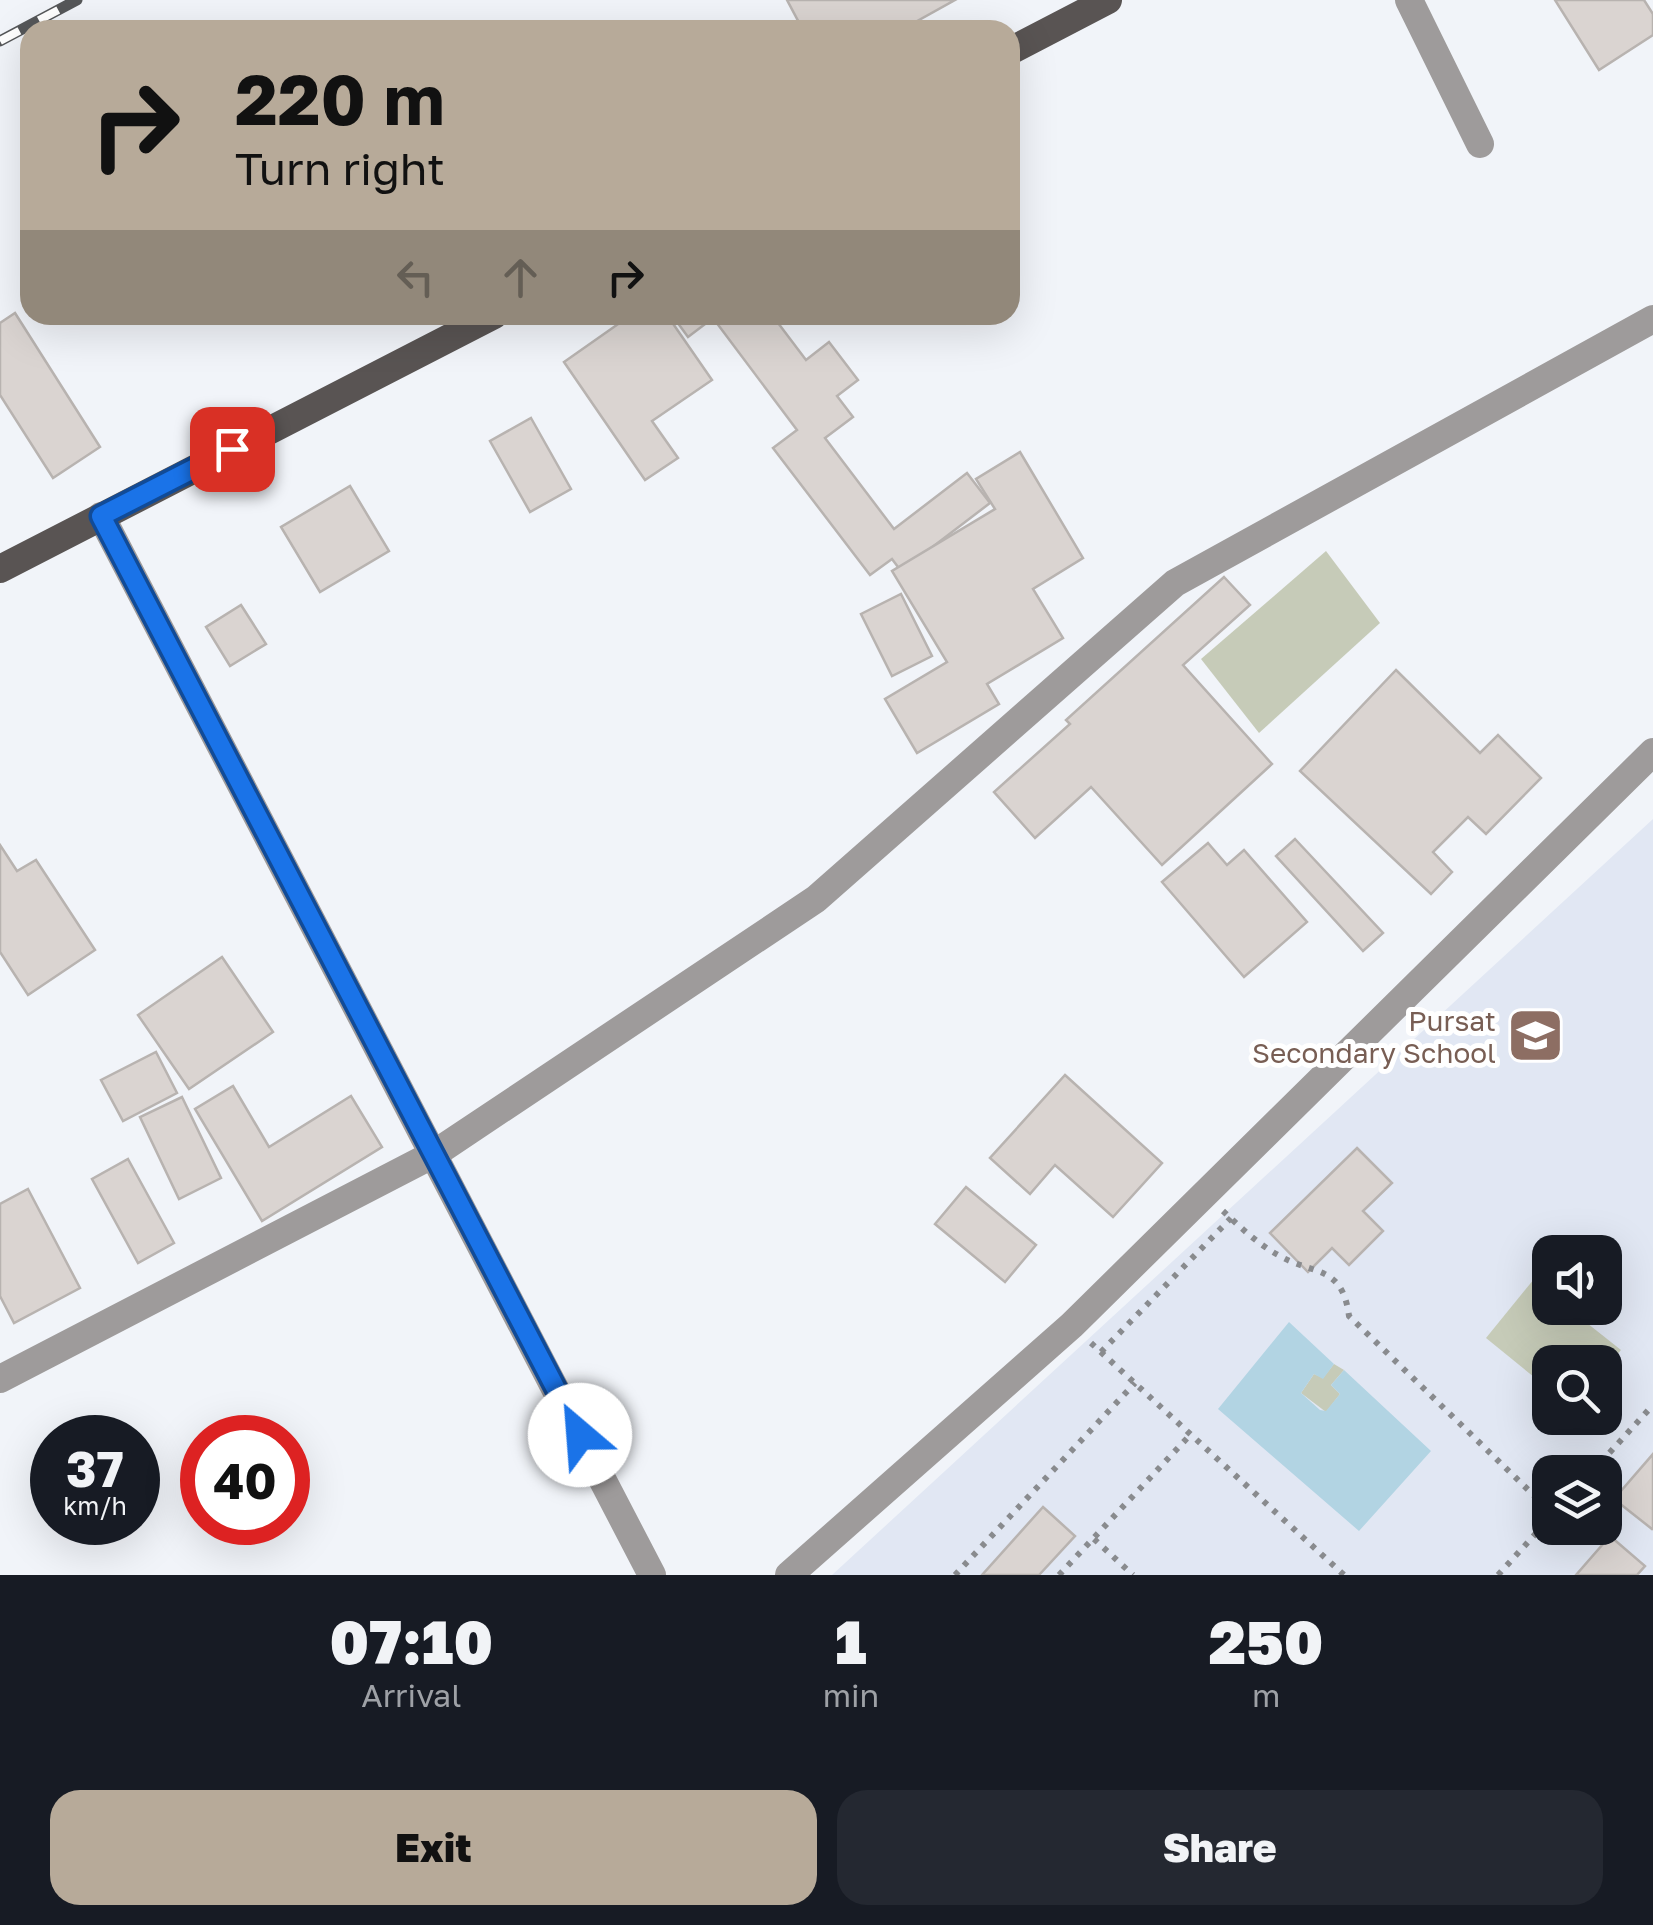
<!DOCTYPE html>
<style>
:root{--surface:#171b24;--page:#242831;--text:#f1f3f6;--muted:#9ea1a6;--accent:#b7aa99}
body{margin:0;font-family:"Golos Text",sans-serif;background:var(--page);color:var(--text);height:100vh;display:flex;flex-direction:column;font-size:38px;white-space:nowrap}
*{box-sizing:border-box;margin:0}
p{font-size:32px;color:var(--muted)}
.icon{flex:none;width:55px;height:55px;fill:none;stroke:currentColor;stroke-width:2;stroke-linecap:round;stroke-linejoin:round}
.map{position:relative;height:1575px;overflow:hidden}
.panel{display:flex;flex-direction:column;background:var(--surface);flex:1}
.panel>*{flex:none}
.hud{position:absolute;left:20px;top:20px;width:1000px;height:305px;border-radius:30px;box-shadow:0 10px 40px #0002;background:#b7aa99;color:#111;overflow:hidden}
.fabs{position:absolute;left:1532px;top:1235px;display:grid;gap:20px}
.fabs a{display:grid;place-items:center;width:90px;height:90px;border-radius:20px;background:var(--surface);box-shadow:0 10px 40px #0002;font-size:50px}
.speed{position:absolute;left:30px;top:1415px;display:flex;gap:20px;font-size:50px;font-weight:700;text-align:center}
.speed>*{display:grid;place-content:center;width:130px;height:130px;border-radius:50%;background:var(--surface);box-shadow:0 10px 40px #0002;line-height:1}
.speed small{font-size:25px;font-weight:400}
.speed .limit{border:15px solid #d22;background:#fff;color:#111}
.pin{position:absolute;display:grid;place-items:center;width:85px;height:85px;color:#fff;margin:-42px;border-radius:20px;box-shadow:0 5px 15px #0006}
.me{position:absolute;width:110px;margin:-55px;rotate:333deg;stroke-linejoin:round;filter:drop-shadow(0 0 8px #0008)}
.turn{display:flex;align-items:center;gap:35px;height:210px;padding:0 50px;font-size:45px}
.turn .icon{width:130px;height:130px;stroke-width:2.5}
.turn b{display:block;font-size:70px;line-height:85px}
.lanes{display:flex;align-items:center;height:95px;padding:0 50px;background:#0003;justify-content:center;gap:50px;direction:ltr}
.lanes .off{opacity:.35}
.eta{display:flex;justify-content:space-evenly;align-items:center;height:170px;text-align:center}
.eta b{font-size:60px;font-weight:800;line-height:70px}
.cta{display:flex;gap:20px;margin-top:auto;padding:20px 50px}
.cta a{flex:1;height:115px;border-radius:30px;background:var(--accent);color:#111;font-size:40px;font-weight:800;line-height:115px;text-align:center}
.cta a+a{background:var(--page);color:var(--text)}
.map>svg:first-child{display:block}
</style>
<div class="map">
<svg width="1653" height="1575" viewBox="0 0 1653 1575">
<rect width="100%" height="100%" fill="#f1f4f9"/>
<path fill="#e1e7f3" fill-rule="evenodd" d="M1653,819V1575H832ZM1550,1252H1605V1308H1550ZM1550,1362H1605V1418H1550ZM1550,1472H1605V1528H1550Z"/>
<g fill="#c6cbb8">
<polygon points="1326,551 1380,623 1259,733 1201,659"/>
<polygon points="1534,1279 1550,1293 1550,1308 1568,1308 1621,1350 1605,1369 1605,1362 1550,1362 1550,1390 1486,1338"/>
<polygon points="1334,1364 1344,1370 1331,1385 1340,1394 1326,1412 1301,1393 1314,1374 1323,1378"/>
</g>
<polygon fill="#b2d4e3" points="1289,1322 1334,1364 1323,1379 1314,1374 1301,1393 1320,1410 1326,1411 1340,1394 1331,1385 1344,1370 1431,1451 1359,1531 1218,1409"/>
<g fill="#dad4d1" stroke="#b8b3b0" stroke-width="2.5">
<polygon points="787,0 955,0 901,30 823,30 821,26 803,30"/>
<polygon points="1555,0 1644,0 1653,14 1653,35 1599,70"/>
<polygon points="15,313 100,447 53,478 0,395 0,323"/>
<polygon points="631,315 667,315 712,380 652,421 678,458 645,480 564,362"/>
<polygon points="672,315 772,315 806,360 829,342 858,380 837,396 853,417 825,438 894,529 967,473 990,503 901,571 892,559 870,575 773,448 797,430 713,318 688,337"/>
<polygon points="531,418 571,489 530,512 490,441"/>
<polygon points="1020,452 1083,558 1033,589 1063,638 987,684 999,704 917,753 885,699 947,662 892,571 995,509 976,479"/>
<polygon points="350,486 389,551 320,592 281,527"/>
<polygon points="1224,577 1250,605 1183,665 1272,764 1162,865 1091,787 1035,838 994,792 1070,724 1066,720"/>
<polygon points="901,594 932,656 892,676 861,614"/>
<polygon points="241,605 266,644 230,666 206,627"/>
<polygon points="1396,670 1480,753 1498,735 1541,778 1486,834 1468,817 1433,852 1452,872 1431,894 1300,771"/>
<polygon points="1295,839 1383,933 1363,951 1276,856"/>
<polygon points="1208,843 1227,865 1244,850 1307,922 1244,977 1162,882"/>
<polygon points="0,845 17,871 36,860 95,950 28,995 0,952"/>
<polygon points="222,957 273,1032 189,1089 138,1015"/>
<polygon points="156,1052 177,1093 123,1121 101,1080"/>
<polygon points="1065,1075 1162,1163 1113,1217 1055,1165 1030,1194 990,1158"/>
<polygon points="233,1086 269,1147 351,1096 382,1147 262,1221 195,1109"/>
<polygon points="182,1097 221,1178 179,1199 140,1117"/>
<polygon points="1357,1148 1392,1183 1363,1211 1383,1231 1349,1265 1332,1248 1308,1272 1270,1233"/>
<polygon points="128,1159 174,1243 138,1263 92,1179"/>
<polygon points="966,1187 1036,1245 1005,1282 935,1224"/>
<polygon points="28,1189 80,1288 14,1323 0,1296 0,1204"/>
<polygon points="1653,1454 1653,1528 1652,1529 1614,1499"/>
<polygon points="1043,1507 1075,1536 1039,1575 982,1575"/>
<polygon points="1610,1536 1645,1566 1637,1575 1576,1575"/>
</g>
<g fill="none" stroke-linecap="round" stroke-linejoin="round">
<g stroke="#898b8e" stroke-width="6" stroke-dasharray="5 8" stroke-linecap="butt">
<path d="M1223,1211C1240,1227 1258,1244 1278,1255C1314,1276 1342,1264 1349,1316L1550,1511"/>
<polyline points="1091,1343 1344,1575"/>
<polyline points="1101,1352 1231,1218"/>
<polyline points="1592,1472 1653,1405"/>
<polyline points="1094,1539 1133,1575"/>
<polyline points="955,1575 1135,1383"/>
<polyline points="1059,1575 1191,1434"/>
<polyline points="1498,1575 1550,1518"/>
</g>
<g stroke="#9e9b9b" stroke-width="28">
<polyline points="1409,0 1480,144"/>
<polyline points="0,1379 434,1154 816,899 1175,583 1653,319"/>
</g>
<g stroke="#9e9b9b" stroke-width="28">
<polyline points="101,516 652,1575"/>
<polyline points="789,1575 1072,1325 1653,752"/>
</g>
<g stroke="#595453" stroke-width="28">
<polyline points="1010,51 1108,0"/>
<polyline points="0,569 494,315"/>
</g>
<defs>
<polyline id="rail" points="0,41 77,0"/>
</defs>
<use href="#rail" stroke="#555759" stroke-width="11"/>
<use href="#rail" stroke="#fff" stroke-width="8" stroke-dasharray="22" stroke-linecap="butt"/>
</g>
<g fill="none" stroke-linecap="round" stroke-linejoin="round">
<defs>
<polyline id="route" points="232,449 101,516 580,1435"/>
</defs>
<use href="#route" stroke="#114b97" stroke-width="25"/>
<use href="#route" stroke="#1a73e8" stroke-width="18"/>
</g>
<defs>
<symbol id="school-square" viewBox="-11 -11 22 22"><rect x="-9" y="-9" width="18" height="18" rx="4" fill="#8d6e63" stroke="#fff"/><path d="M0-5L7-2L0 1L-7-2ZM-4 1L0 2.5L4 1V4Q0 6-4 4Z" fill="#fff"/></symbol>
</defs>
<g fill-rule="evenodd">
<use href="#school-square" x="1504" y="1004" width="63" height="63"/>
</g>
<g text-anchor="middle" dominant-baseline="central" stroke-width="10" stroke-linejoin="round" paint-order="stroke">
<g font-size="28" fill="#785e54" stroke="#fff" text-anchor="end">
<text x="1496" y="1020">Pursat<tspan x="1496" dy="32">Secondary School</tspan></text>
</g>
</g>
</svg>
<div class="fabs">
<a><svg class="icon" aria-label="sound" viewBox="0 0 24 24"><path d="M4 9h4l5-4v14l-5-4H4zM17 9q2 3 0 6"/></svg></a>
<a><svg class="icon" aria-label="search" viewBox="0 0 24 24"><circle cx="10" cy="10" r="6"/><path d="M15 15l6 6"/></svg></a>
<a><svg class="icon" aria-label="layers" viewBox="0 0 24 24"><path d="M12 4l9 5-9 5-9-5zM3 14l9 5 9-5"/></svg></a>
</div>
<div class="speed"><div>37<small>km/h</small></div><div class="limit">40</div></div>
<div class="pin" style="left:232px;top:449px;background:#d93025"><svg class="icon" aria-label="arrive" viewBox="0 0 24 24"><path d="M6 21V4h12l-3 4 3 4H6"/></svg></div>
<svg class="me" style="left:580px;top:1435px" viewBox="-20 -20 40 40"><circle r="19" fill="#fff"/><path d="M0-13L10 11 0 6-10 11z" fill="#1a73e8"/></svg>
<div class="hud">
<div class="turn"><svg class="icon" aria-label="right" viewBox="0 0 24 24"><path d="M7 20v-9h11M14 6l5 5-5 5"/></svg><div><b>220 m</b>Turn right</div></div>
<div class="lanes"><svg class="icon off" aria-label="left" viewBox="0 0 24 24"><path d="M17 20v-9H6M10 6l-5 5 5 5"/></svg><svg class="icon off" aria-label="ahead" viewBox="0 0 24 24"><path d="M12 20V5M6 11l6-6 6 6"/></svg><svg class="icon" aria-label="right" viewBox="0 0 24 24"><path d="M7 20v-9h11M14 6l5 5-5 5"/></svg></div>
</div>
</div>
<section class="panel">
<div class="eta">
<div><b>07:10</b><p>Arrival</p></div>
<div><b>1</b><p>min</p></div>
<div><b>250</b><p>m</p></div>
</div>
<div class="cta"><a>Exit</a><a>Share</a></div>
</section>
